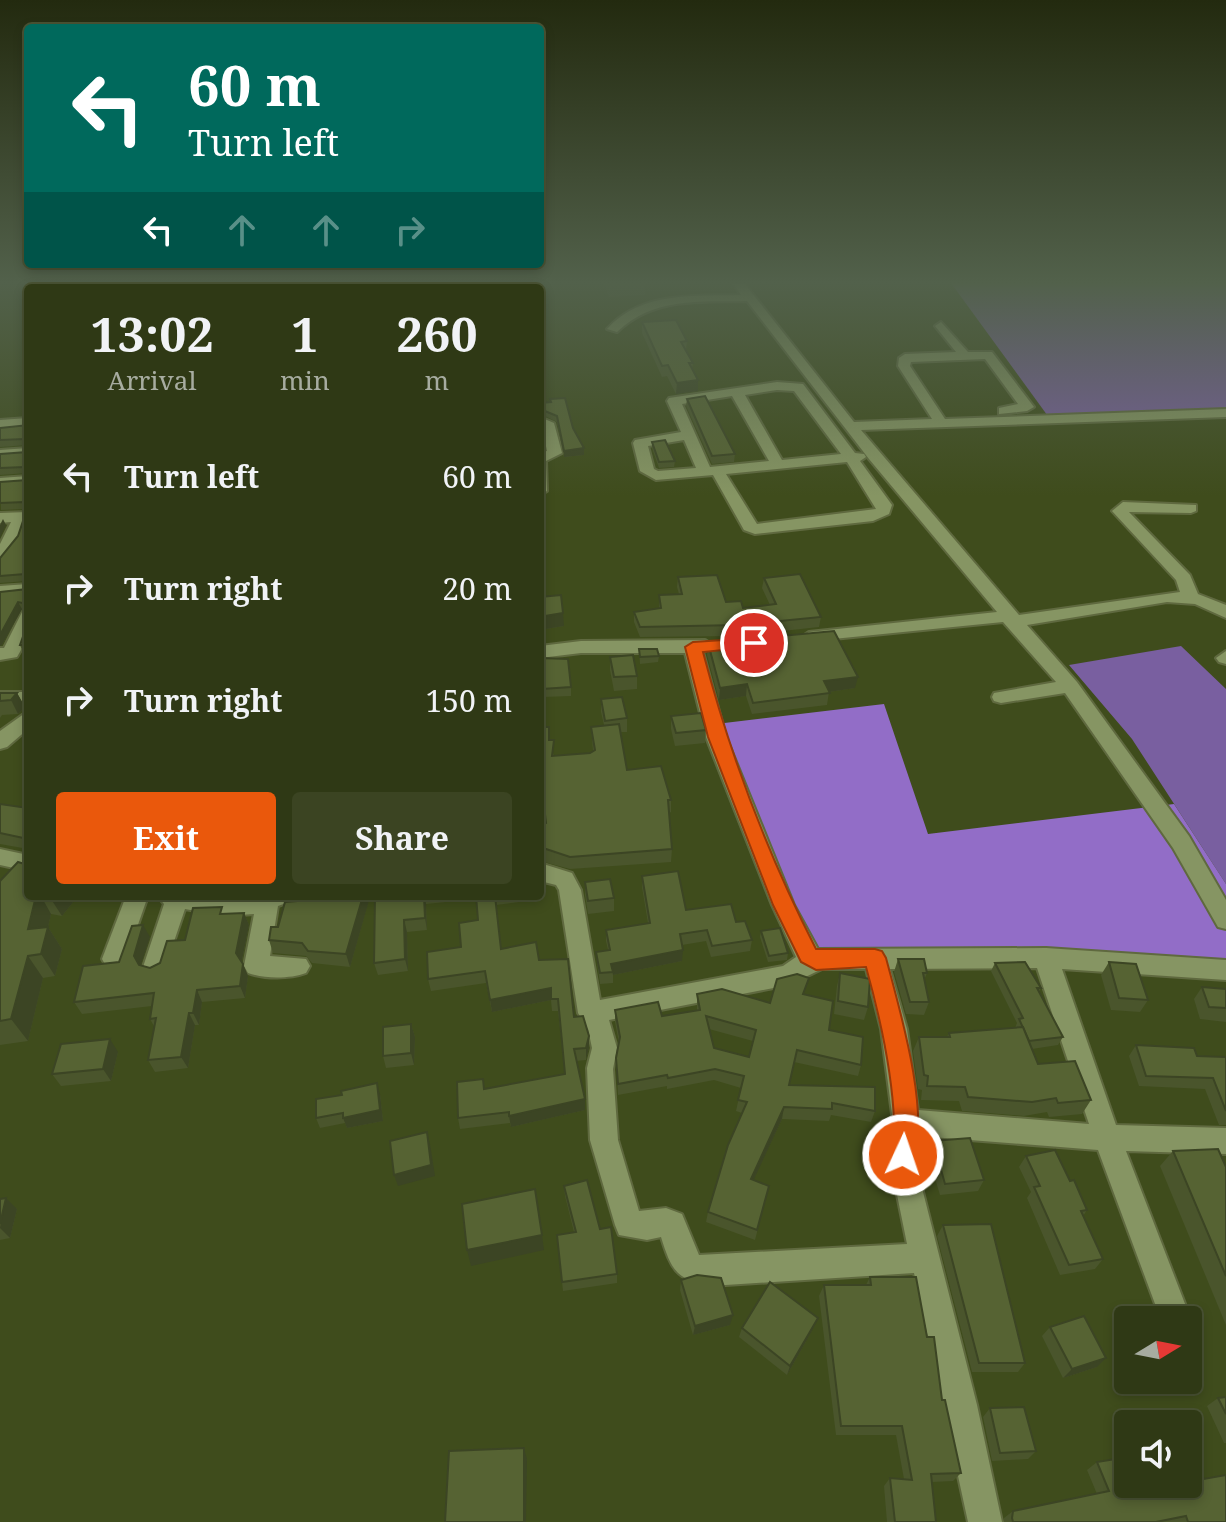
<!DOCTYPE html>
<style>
:root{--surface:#2f3915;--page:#3b4422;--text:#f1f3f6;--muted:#a7aca0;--line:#4a5334;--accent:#ea580c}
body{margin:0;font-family:"Noto Serif",serif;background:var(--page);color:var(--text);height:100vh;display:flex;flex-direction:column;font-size:30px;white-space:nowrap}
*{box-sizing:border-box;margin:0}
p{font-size:26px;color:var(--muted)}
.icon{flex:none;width:44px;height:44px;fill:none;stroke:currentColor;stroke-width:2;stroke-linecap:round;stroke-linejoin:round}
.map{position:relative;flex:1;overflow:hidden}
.panel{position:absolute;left:24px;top:284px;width:520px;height:616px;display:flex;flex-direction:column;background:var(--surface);border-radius:8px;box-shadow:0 4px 12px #0003,0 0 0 2px var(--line)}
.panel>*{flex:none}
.top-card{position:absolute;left:24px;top:24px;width:520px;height:244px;border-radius:8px;box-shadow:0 4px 12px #0003,0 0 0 2px var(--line);background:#00695c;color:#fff;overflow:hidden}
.needle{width:52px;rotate:80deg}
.tools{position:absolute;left:1114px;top:1306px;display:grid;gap:16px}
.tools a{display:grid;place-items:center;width:88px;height:88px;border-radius:8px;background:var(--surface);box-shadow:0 4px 12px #0003,0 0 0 2px var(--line);font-size:40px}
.pin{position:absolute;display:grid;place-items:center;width:68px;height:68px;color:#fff;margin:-34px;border:4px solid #fff;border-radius:50%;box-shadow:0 2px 8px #0007}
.me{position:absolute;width:88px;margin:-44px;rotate:3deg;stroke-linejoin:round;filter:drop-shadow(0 0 6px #0008)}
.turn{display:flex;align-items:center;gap:28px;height:168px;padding:0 32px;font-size:36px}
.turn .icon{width:104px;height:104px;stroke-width:2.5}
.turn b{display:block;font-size:56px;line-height:68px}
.lanes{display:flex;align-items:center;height:76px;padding:0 32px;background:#0003;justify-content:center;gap:40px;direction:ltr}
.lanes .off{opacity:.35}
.eta{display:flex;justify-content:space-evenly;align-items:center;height:136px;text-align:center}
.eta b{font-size:48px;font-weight:700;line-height:56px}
.action{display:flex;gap:16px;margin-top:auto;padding:16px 32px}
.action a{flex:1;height:92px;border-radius:8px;background:var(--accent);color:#fff;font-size:32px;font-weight:700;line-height:92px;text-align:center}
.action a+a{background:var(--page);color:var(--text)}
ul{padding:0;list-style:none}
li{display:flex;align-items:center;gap:24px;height:112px;padding:0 32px}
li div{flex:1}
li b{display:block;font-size:30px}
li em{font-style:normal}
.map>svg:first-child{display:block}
</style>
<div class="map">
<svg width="1226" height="1522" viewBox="0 0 1226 1522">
<rect width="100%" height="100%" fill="#3f4c1c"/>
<g fill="#795fa0">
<polygon points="951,283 1226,283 1226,414 1050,419"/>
<polygon points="1181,646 1226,689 1226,884 1132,739 1069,665"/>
</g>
<polygon fill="#926dc7" points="884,704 928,834 1174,804 1226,884 1226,964 1023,948 815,959 716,724"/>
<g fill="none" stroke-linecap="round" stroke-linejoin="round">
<defs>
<g id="minor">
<polygon points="44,283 55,283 54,288 42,288"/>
<polygon points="234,283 245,283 250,288 238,288"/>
<path d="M733,283H744L854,422L932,419L898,366L899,358L905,354L956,352L935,326L941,322L968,352H992L1034,407L1027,411L999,414V408L1018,404L985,359L911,362L910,366L945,419L1226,409V417L861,430L1019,615L1180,592L1176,580L1112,511L1123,502L1196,505V511L1191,513L1129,512L1190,575L1198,594L1226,605V618L1195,604L1167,602L1027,625L1077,682L1189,836L1226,900V929L1218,927L1173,848L1065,693L1001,703L994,701L992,697L994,693L1056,682L1003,622L803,642L800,638L809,632L997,612L869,459L747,301C700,302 653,297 617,332L607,329C641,291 695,296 741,295Z"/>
<path d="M777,382L803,384L855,453L864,454L866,457L860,461L892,505L889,514L873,521L755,534L744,530L713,475L656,480L640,471L633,443L635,440L681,432L667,401L669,398ZM777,390L794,391L841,454L782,460L745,395ZM732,396L769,461L710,467L682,404ZM684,440L696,468L658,471L654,469L648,446ZM847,462L876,509L757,524L726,474Z"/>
<polygon points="540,417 554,423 562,453 546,461 547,491 540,495 540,453 547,451"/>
<polygon points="28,418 28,426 0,428 0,420"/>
<polygon points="28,448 28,456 0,458 0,450"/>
<polygon points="28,476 28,484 0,486 0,478"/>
<path d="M28,512C28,526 13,559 0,564V544L11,522L0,523V513Z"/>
<polygon points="28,584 28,594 0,596 0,586"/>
<path d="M28,611C28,629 27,641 17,657L0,660V648H4L22,612Z"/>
<path d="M705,640L714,646L703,652L726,737L794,905L818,949L1046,948L1226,960V980L1062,969L1116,1125L1226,1128V1154L1126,1151L1187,1309L1183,1320H1161L1098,1150L918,1136L917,1155L922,1188L977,1405L1002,1522H968L914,1273L710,1286C676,1280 671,1269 661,1237L647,1240L619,1235L615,1225L590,1140L587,1068L592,1048L588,1029L578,1013L559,890L556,885L540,881V863L572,873L581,890L600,1000L783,966L796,957L772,905L706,737L685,653H581L540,658V646L581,641ZM1037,968L1089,1124L918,1110L907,1029L890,969ZM822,969H866L881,1029L893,1122L889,1155L907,1244L699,1255L682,1214L666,1208L639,1211L618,1140L613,1069L617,1048L609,1020L789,985Z"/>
<polygon points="1226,651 1226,664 1219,662 1216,658"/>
<rect x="0" y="692" width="28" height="12"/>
<polygon points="28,711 28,729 7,747 0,749 0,731"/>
<polygon points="0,849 28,855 28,871 0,865"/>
<polygon points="126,896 148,896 126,959 122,966 114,969 106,966 102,959"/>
<path d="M157,896H292L289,902L278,906L270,956L306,959L310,966L306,973C290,979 264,979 248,973L244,966L254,914L225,916L185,909L163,974L155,977L147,974L143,967L164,904Z"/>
</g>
</defs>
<use href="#minor" stroke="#5f693f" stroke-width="4"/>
<use href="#minor" fill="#869563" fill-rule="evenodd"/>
</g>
<g fill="#4a552c" fill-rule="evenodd">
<polygon points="333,283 403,283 404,285 359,288 334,288"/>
<polygon points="604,283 645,283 645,295 609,297"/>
<polygon points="642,322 687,341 686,351 693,363 692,369 698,391 676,394 667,376 662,377 642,333"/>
<polygon points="687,399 735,454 734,462 712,464 686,406"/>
<polygon points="540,403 573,428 584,455 564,457 557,422 541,414"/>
<polygon points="28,425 28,445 0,447 0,428"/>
<polygon points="652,442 675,461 674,467 659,468 652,448"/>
<polygon points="28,445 28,652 23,652 20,645 26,628 27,610 22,609 2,645 0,592 27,589 28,581 0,583 0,558 18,536 27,509 1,510 0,482 27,480 28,473 0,475 0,454 27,452"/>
<polygon points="678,577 726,602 743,608 770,605 762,588 764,578 821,617 819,627 737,636 640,637 634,622 634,612 659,608 659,595 679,594 677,587"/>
<polygon points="540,597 564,626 546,629 541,610"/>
<polygon points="708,643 855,688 829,692 827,705 752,714 746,696 719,700 707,655"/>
<polygon points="639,649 659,656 658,662 640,664"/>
<polygon points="610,657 637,676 637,689 614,691 610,670"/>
<polygon points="540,658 571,687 571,696 543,697 542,682 540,682"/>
<polygon points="0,693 17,693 25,707 18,714 2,715 0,718"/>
<polygon points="601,699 627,718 627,732 621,732 627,770 671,800 671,812 669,813 672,849 671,862 570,869 540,861 540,824 546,823 542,786 540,786 540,727 549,740 554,756 590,753 593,751 591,727 604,725 601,712"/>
<polygon points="671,716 706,730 705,743 675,746 671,729"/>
<polygon points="0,804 28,808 28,849 0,844"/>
<polygon points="642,876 686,910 736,922 752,940 750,951 711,957 706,941 682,945 682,961 613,975 613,983 600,984 597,963 596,952 608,950 606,941 606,930 648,923 642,887"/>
<polygon points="0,881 28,896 78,896 62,916 51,914 48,927 62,949 55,976 43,978 28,1041 0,1045"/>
<polygon points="585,882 614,898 614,911 588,914 585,895"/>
<polygon points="540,886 541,899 496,905 501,949 539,960 574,1017 589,1048 586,1060 576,1061 585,1110 511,1127 510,1123 460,1129 458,1118 485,1089 565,1074 558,1011 552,1011 551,1000 492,1012 486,983 431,991 428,979 461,947 478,920 476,899 426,904 427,930 407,932 408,971 378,975 374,963 375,896 540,896"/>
<polygon points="311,896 370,896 350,967 312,963 306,956 273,953 269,940 278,927 310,900"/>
<polygon points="244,913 249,925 242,962 248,976 245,998 202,1002 199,1025 195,1025 188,1068 155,1072 148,1060 155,1028 150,1019 152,1006 82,1014 74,1002 150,937 141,965 150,968 160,963 185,940 225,914"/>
<polygon points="761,931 788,953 787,960 768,962 760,937"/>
<polygon points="898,959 927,973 924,980 929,1002 924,1015 906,1014 894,972"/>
<polygon points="1109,962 1148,1000 1140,1012 1111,1010 1101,975"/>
<polygon points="995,963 1041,988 1039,992 1063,1037 1058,1045 1032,1049 1038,1064 1091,1100 1082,1114 1049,1117 1047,1112 1024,1116 962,1111 959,1101 921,1100 922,1090 918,1089 913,1051 919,1037 947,1037 949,1033 1015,1028 1017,1023 991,971"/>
<polygon points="840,973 868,1007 864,1020 834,1014 837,986"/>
<polygon points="1202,987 1226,989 1226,1022 1200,1019 1194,999"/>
<path d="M697,994L770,1003L804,994L829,1030L861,1065L858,1076L794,1062L789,1085L875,1111L871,1122L831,1115L829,1121L782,1119L753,1180L769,1186L755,1240L706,1222L708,1212L742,1113L736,1111L741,1088L714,1080L667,1089V1086L618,1095L616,1058L619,1043L615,1022V1010L662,1016L697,1011ZM709,1029L753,1041L749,1057L714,1048Z"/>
<polygon points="411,1024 415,1037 414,1065 386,1068 383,1056"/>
<polygon points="1136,1045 1197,1056 1226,1057 1226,1125 1219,1125 1205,1089 1139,1086 1129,1056"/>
<polygon points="118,1052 111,1081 61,1086 52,1074"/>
<polygon points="380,1094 383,1121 347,1128 345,1123 320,1128 316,1118"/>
<polygon points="933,1141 984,1180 978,1191 940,1195 927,1152"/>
<polygon points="1173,1151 1226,1167 1226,1325 1160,1166"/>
<polygon points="1026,1156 1070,1181 1087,1210 1083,1216 1103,1259 1095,1269 1060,1275 1027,1198 1031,1192 1019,1167"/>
<polygon points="564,1186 600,1229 617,1274 617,1283 563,1291 557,1235 574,1232 565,1196"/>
<polygon points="0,1199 17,1209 10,1238 0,1240"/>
<polygon points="943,1225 1025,1363 1018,1372 972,1372 937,1236"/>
<polygon points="870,1277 927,1337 942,1400 961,1473 953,1481 932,1482 936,1522 887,1522 884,1486 890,1478 904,1479 896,1435 836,1435 819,1296 824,1285 866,1285"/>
<polygon points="681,1280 730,1325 693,1335 680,1290"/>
<polygon points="818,1318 814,1327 787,1375 739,1337 742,1328"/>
<polygon points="1050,1327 1097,1367 1063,1378 1042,1336"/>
<polygon points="1138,1380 1188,1380 1186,1383 1145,1394"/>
<polygon points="1226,1397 1226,1443 1224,1443 1207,1406 1218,1398"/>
<polygon points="990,1408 1036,1451 1028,1459 992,1461 983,1417"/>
<polygon points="1128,1428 1128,1484 1204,1479 1226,1522 1004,1522 1004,1518 1013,1511 1097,1494 1087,1470 1097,1462 1123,1458 1114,1437 1124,1429"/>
</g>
<g fill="#3c4524">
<polygon points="698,380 698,391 676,394 677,383"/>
<polygon points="584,448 584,455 564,457 564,451"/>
<polygon points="3,519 6,525 0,538 0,525"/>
<polygon points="18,602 22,609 2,645 0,646 0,635"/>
<polygon points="563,613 564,626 546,629 545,616"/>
<polygon points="858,677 855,688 822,693 824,681"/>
<polygon points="747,684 746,696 719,700 720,688"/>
<polygon points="17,693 25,707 18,714 11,700"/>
<polygon points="36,896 41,896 51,914 48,927 62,949 55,976 41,954 28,929"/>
<polygon points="49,896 78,896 62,916"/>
<polygon points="363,896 370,896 370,897 350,967 346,954"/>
<polygon points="424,896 426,904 427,930 425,918"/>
<polygon points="244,913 249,925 241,965 236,953"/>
<polygon points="404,920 407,932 408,971 405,959"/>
<polygon points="143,925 150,937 140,968 134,956"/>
<polygon points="683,950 682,961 613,975 611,964"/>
<polygon points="28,956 43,978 28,1041 11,1019"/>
<polygon points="243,964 248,976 245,998 240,986"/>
<polygon points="551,988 551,1000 492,1012 490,1000"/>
<polygon points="197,990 202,1002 199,1025 193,1013"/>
<polygon points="189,1013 195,1025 188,1068 181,1057"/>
<polygon points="411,1024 415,1037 414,1065 411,1053"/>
<polygon points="589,1036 589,1048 586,1060 586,1048"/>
<polygon points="110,1039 118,1052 111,1081 103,1069"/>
<polygon points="377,1083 380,1094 383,1121 347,1128 343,1118"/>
<polygon points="585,1099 585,1110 511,1127 509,1116"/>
<polygon points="784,1107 782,1119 749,1190 751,1179"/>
<polygon points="427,1132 430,1144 435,1176 398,1186 394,1175"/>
<polygon points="6,1198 17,1209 10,1238 0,1228"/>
<polygon points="542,1235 544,1250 471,1266 467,1250"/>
<polygon points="733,1315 730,1325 693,1335 695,1326"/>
<polygon points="818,1318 814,1327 787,1375 790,1366"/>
<polygon points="1106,1358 1097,1367 1063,1378 1072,1369"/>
<polygon points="1197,1374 1186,1383 1145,1394 1156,1385 1174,1380 1188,1380 1188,1376"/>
<polygon points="524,1448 527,1459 526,1522 524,1522"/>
</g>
<g fill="#566333" stroke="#3c4524" stroke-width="2" fill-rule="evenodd">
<polygon points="676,320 687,341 681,342 693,363 689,363 698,380 677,383 668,365 662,366 642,322"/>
<polygon points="705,396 735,454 712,456 687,399"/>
<polygon points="565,398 573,428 584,448 564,451 557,416 540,409 540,403 551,402 550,399"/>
<polygon points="28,425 28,441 25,439 0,440 0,428"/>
<polygon points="540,427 543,442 540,443"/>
<polygon points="665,440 675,461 659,462 652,442"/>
<polygon points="28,445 28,469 25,467 0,468 0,454 27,452"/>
<polygon points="28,472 28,506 25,502 0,503 0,482 27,480"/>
<polygon points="28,506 28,645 20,645 26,628 28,604 18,602 0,635 0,592 27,589 28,577 25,574 0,576 0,558 18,536"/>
<polygon points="800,574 821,617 738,625 640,627 634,612 661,608 659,595 682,594 678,577 717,575 726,602 741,601 743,608 776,604 764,578"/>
<polygon points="561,595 563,613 545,616 540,597"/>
<polygon points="834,631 858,677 824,681 830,693 753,703 747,684 720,688 708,643"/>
<polygon points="639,649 657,649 659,656 640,657"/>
<polygon points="633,655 637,676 614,677 610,657"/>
<polygon points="540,658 568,659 571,687 542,689 542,673 540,673"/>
<polygon points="0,693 17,693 11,700 0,701"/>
<polygon points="622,697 627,718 605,721 601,699"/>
<polygon points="701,713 706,730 676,733 671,716"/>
<polygon points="619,724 627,770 661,766 671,800 668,800 672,849 570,857 540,847 540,824 546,823 540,773 540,727 549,727 549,740 554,740 552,756 590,753 595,750 591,727"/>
<polygon points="0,804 28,808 28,839 0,833"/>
<polygon points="18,862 28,865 28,896 36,896 28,929 48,927 41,954 28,956 11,1019 0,1021 0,881"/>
<polygon points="678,871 686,910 731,904 736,922 745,921 752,940 712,946 707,930 680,934 683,950 611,964 613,972 600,973 596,952 610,950 606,930 650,923 642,876"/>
<polygon points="610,879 614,898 588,901 585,882"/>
<polygon points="311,896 363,896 346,954 308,951 302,943 269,940 271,927 278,927 285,902 310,900"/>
<polygon points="375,896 424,896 425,918 404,920 405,959 374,963"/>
<polygon points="476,896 495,896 501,949 536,942 539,960 568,959 574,1017 583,1016 589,1036 586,1048 574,1049 585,1099 509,1116 509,1112 458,1118 457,1082 483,1079 484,1089 565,1074 558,999 551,999 551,988 490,1000 485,971 428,979 427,952 461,947 459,923 478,920"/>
<polygon points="222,907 220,914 244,913 236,953 243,964 240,986 197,990 193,1013 189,1013 181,1057 148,1060 156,1018 150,1019 154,993 74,1002 83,966 119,962 132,926 143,925 134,956 139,965 150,968 160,963 167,941 185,940 193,908"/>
<polygon points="780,928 788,953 769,956 761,931"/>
<polygon points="898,959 924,959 927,973 923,973 929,1002 910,1002"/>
<polygon points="1025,962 1041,988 1037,988 1063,1037 1029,1041 1019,1019 1023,1018 995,963"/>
<polygon points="1109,962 1136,964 1148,1000 1119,998"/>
<polygon points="840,973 870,979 868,1007 838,1001"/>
<path d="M797,974L809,978L803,994L833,1001L829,1030L863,1037L861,1065L797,1050L789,1085L875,1087V1111L832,1103V1109L784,1107L751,1179L769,1186L757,1230L708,1212L728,1145L747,1102L738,1100L744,1076L715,1069L668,1078L667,1075L618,1084L616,1058L620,1037L615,1010L658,1002L662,1016L700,1010L697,994L722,989L770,1003L777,979ZM706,1016L756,1030L749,1057L714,1048Z"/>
<polygon points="1202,987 1226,989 1226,1008 1209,1007"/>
<polygon points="411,1024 411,1053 383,1056 383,1027"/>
<polygon points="1023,1027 1038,1064 1075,1061 1091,1100 1058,1103 1056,1098 1032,1102 968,1097 965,1087 927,1086 928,1076 924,1075 919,1037 950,1037 949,1033"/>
<polygon points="110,1039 103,1069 52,1074 61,1044"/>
<polygon points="1136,1045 1194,1048 1197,1056 1226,1057 1226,1111 1213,1078 1146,1076"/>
<polygon points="377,1083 380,1110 343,1118 343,1113 316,1118 316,1099 342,1095 341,1091"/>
<polygon points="427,1132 431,1165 394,1175 390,1141"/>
<polygon points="970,1138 984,1180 945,1184 933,1141"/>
<polygon points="1218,1149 1226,1167 1226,1276 1173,1151"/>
<polygon points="1055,1150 1070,1181 1074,1180 1087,1210 1081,1211 1103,1259 1069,1265 1034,1187 1040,1186 1026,1156"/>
<polygon points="587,1180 600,1229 611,1227 617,1274 562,1282 557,1235 576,1232 564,1186"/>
<polygon points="535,1189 542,1235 467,1250 462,1204"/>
<polygon points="6,1198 0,1224 0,1199"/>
<polygon points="991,1224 1025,1363 979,1363 943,1225"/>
<polygon points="697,1275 721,1278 733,1315 695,1326 681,1280"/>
<polygon points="870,1277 916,1277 927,1337 934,1337 942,1400 945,1400 961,1473 931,1474 936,1522 895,1522 890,1478 912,1480 902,1426 841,1426 824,1285 871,1285"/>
<polygon points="770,1282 818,1318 790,1366 742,1328"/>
<polygon points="1084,1316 1106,1358 1072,1369 1050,1327"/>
<polygon points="1188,1357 1197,1374 1188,1376"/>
<polygon points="1153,1380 1174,1380 1156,1385"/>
<polygon points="1226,1397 1226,1414 1218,1398"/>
<polygon points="1024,1407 1036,1451 1000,1453 990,1408"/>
<polygon points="1176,1419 1179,1424 1149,1424"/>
<polygon points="1188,1444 1204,1479 1226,1475 1226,1522 1188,1522 1186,1516 1156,1522 1013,1522 1012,1518 1013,1511 1109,1491 1097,1462 1128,1457 1128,1484 1188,1484"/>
<polygon points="524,1448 524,1522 445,1522 449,1451"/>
</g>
<linearGradient id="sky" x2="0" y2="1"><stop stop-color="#232a0f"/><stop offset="0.57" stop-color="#52614b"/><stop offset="1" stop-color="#52614b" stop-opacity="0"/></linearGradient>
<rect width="1226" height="496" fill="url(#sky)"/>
<path fill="#ea580c" stroke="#983908" stroke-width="2" d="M754,638L760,639V646L703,652C730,755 768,855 816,949H875L882,951L886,958C899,1007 932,1117 912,1164L903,1167L895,1164C889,1150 894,1136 894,1121C892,1069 880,1017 866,967L816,970L801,962L773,905L708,737L685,647L693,642Z"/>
</svg>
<div class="tools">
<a><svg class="needle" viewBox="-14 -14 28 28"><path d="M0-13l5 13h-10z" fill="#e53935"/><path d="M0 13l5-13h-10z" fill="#a7aca0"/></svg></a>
<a><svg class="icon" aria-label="sound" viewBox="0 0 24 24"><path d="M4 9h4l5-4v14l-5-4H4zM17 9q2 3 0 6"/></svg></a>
</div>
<div class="pin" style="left:754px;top:643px;background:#d93025"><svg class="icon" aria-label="arrive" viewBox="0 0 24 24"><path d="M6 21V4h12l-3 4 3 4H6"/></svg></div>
<svg class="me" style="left:903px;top:1155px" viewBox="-20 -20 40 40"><circle r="17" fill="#ea580c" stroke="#fff" stroke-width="3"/><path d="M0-11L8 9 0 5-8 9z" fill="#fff"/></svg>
<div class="top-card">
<div class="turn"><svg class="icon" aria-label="left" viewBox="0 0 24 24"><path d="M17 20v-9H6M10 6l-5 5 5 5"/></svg><div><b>60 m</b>Turn left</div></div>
<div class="lanes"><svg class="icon" aria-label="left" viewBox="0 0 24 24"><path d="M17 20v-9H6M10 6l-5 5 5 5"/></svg><svg class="icon off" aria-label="ahead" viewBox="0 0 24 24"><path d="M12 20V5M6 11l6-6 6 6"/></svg><svg class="icon off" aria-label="ahead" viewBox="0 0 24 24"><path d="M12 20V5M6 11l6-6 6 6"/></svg><svg class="icon off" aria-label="right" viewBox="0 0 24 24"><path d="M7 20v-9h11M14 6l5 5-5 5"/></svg></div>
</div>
<section class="panel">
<div class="eta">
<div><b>13:02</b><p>Arrival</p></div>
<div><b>1</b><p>min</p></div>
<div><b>260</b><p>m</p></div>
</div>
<ul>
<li><svg class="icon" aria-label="left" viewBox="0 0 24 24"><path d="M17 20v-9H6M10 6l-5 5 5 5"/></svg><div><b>Turn left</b></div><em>60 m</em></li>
<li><svg class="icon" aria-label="right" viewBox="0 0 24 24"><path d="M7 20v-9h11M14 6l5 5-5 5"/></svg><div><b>Turn right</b></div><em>20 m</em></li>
<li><svg class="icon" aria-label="right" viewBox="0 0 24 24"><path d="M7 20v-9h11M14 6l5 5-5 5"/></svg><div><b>Turn right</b></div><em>150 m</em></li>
</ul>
<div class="action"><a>Exit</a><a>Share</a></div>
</section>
</div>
